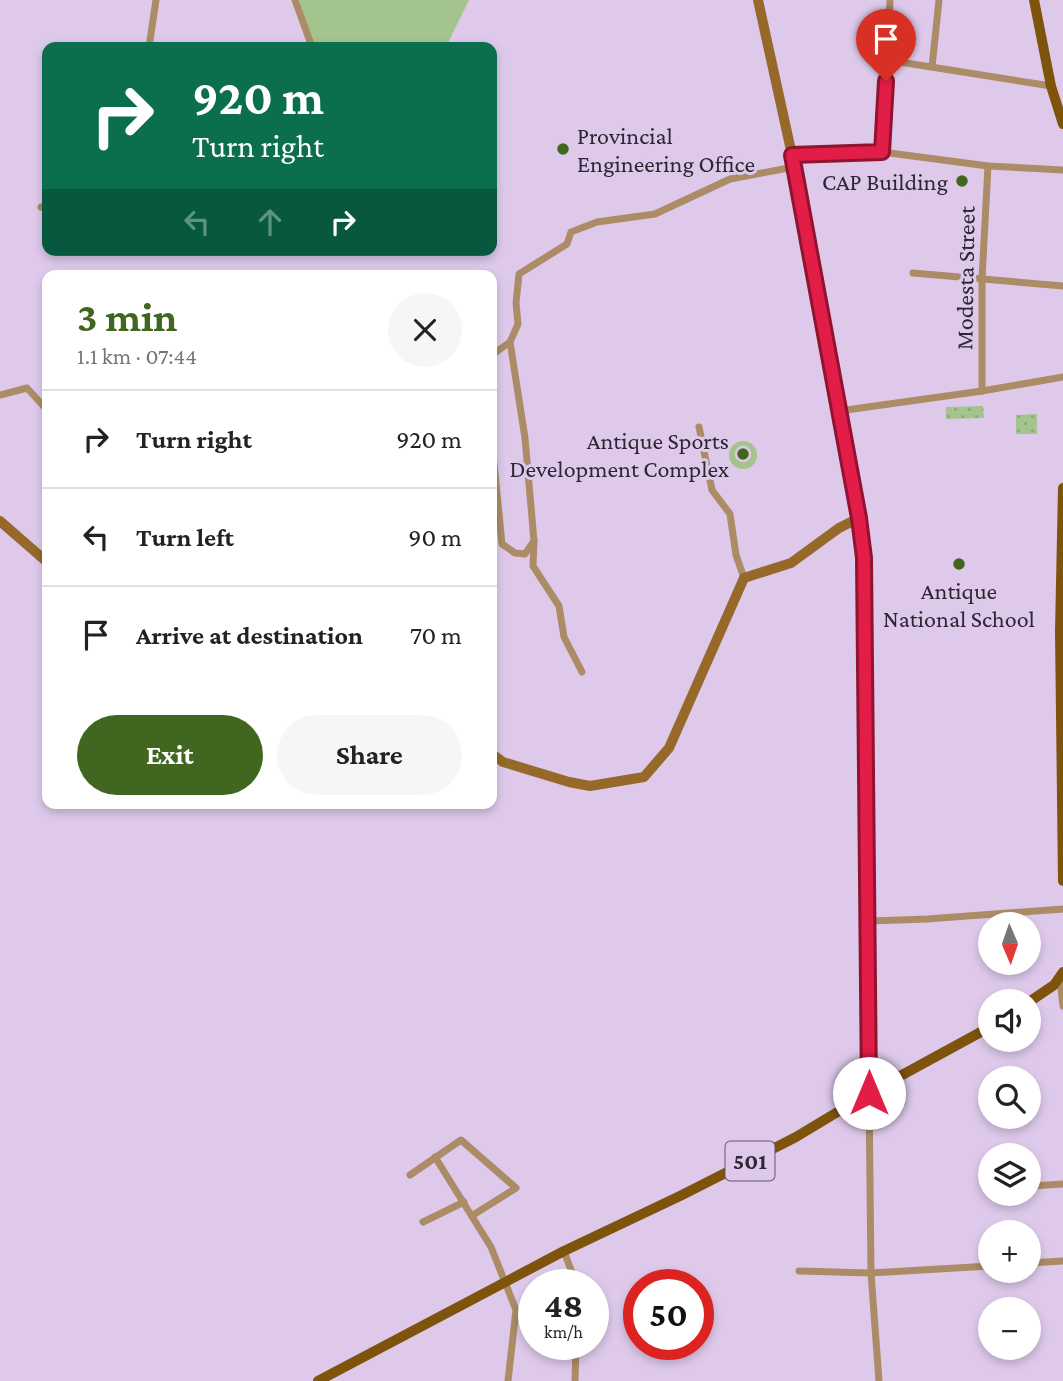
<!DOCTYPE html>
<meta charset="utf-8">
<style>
:root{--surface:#fff;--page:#f6f6f6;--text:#222;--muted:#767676;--line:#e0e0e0;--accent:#41661f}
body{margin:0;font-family:"Crimson Pro",serif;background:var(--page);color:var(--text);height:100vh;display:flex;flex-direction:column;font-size:26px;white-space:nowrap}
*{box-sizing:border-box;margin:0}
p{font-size:23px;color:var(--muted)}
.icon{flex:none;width:38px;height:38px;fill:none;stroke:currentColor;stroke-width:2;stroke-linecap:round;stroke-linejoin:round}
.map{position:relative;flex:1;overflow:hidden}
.panel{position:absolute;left:42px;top:270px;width:455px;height:539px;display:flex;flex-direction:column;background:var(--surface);border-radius:14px;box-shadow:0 4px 10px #0003}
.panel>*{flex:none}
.top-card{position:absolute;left:42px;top:42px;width:455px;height:214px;border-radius:14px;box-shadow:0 4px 10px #0003;background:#0b6e4f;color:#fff;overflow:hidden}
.needle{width:46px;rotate:178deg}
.tools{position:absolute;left:978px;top:912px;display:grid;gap:14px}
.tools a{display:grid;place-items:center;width:63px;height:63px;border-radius:50%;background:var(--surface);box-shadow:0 4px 10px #0003;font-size:35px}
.speed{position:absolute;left:518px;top:1269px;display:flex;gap:14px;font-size:35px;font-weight:700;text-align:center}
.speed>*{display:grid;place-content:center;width:91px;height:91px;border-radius:50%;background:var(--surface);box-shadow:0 4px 10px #0003;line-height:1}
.speed small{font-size:18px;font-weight:400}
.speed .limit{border:10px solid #d22;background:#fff;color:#111}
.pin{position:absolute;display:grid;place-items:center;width:60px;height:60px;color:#fff;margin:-72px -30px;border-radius:50% 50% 50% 0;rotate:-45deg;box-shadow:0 0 7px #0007}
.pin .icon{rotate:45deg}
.me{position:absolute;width:77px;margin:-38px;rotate:0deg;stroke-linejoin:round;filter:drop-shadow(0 0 5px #0008)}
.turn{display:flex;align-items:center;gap:24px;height:147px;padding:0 35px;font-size:32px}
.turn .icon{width:91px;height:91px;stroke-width:2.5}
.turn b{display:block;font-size:49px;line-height:60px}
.lanes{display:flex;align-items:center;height:66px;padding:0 35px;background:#0003;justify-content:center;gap:35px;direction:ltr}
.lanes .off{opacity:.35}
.round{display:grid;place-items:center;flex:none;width:74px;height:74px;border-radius:37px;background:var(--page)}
.overview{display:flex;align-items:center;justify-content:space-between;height:119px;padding:0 35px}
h1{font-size:42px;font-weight:700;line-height:52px;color:var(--accent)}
.button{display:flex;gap:14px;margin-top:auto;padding:14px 35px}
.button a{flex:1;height:80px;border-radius:42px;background:var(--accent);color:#fff;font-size:28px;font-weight:700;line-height:80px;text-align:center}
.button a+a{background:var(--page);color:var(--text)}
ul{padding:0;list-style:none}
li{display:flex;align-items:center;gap:21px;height:98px;padding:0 35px;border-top:2px solid var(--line)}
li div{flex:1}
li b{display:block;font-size:26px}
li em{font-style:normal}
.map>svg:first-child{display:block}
</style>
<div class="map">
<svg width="1063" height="1381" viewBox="0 0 1063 1381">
<defs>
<pattern id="park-dots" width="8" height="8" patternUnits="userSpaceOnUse" patternTransform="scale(1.75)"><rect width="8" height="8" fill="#a4c48e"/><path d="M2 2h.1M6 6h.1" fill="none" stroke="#8ea87b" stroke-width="1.8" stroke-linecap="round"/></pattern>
</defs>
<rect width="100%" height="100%" fill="#dec9eb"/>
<g fill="#a4c48e">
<polygon points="299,0 469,0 446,47 314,47"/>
<circle cx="743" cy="455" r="14"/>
</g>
<g fill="url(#park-dots)">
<polygon points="983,406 984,418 946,419 946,407"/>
<polygon points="1037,414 1037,434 1016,434 1016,415"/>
</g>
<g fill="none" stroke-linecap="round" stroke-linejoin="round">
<g stroke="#ab8c66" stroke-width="7">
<polyline points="295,0 312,47"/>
<polyline points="149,47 156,0"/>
<polyline points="887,60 1051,86"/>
<polyline points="932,67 939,0"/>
<polyline points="882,152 890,0"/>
<polyline points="792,155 882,152 988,166 1063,170"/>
<polyline points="41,207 47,208"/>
<polyline points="913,273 1063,286"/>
<polyline points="492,355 510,342"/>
<polyline points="982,391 982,279 988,166"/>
<polyline points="0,395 27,388 47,410"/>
<polyline points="839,411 982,391 1063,377"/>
<polyline points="699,427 712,490 730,514 736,555 744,578"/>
<polyline points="492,444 502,544 515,553 525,554 534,541"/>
<polyline points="582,672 564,637 559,606 533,566 534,541 525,438 510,342 518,324 516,303 519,274 567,244 571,232 597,222 655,214 730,179 794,167"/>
<polyline points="869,921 927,919 1063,909"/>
<polyline points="1060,979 1063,1006"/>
<polyline points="869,1093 871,1273 879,1381"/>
<polyline points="435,1157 491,1247 516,1310 508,1381"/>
<polyline points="410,1175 461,1140 516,1188 473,1215"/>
<polyline points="1031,1186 1063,1184"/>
<polyline points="423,1222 464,1202"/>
<polyline points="564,1251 576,1284"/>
<polyline points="1029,1263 1063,1261"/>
<polyline points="799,1271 871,1273 990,1266"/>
<polyline points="575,1381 576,1344"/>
</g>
<g stroke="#96692a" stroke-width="10">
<polyline points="758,0 792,155 859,518 864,558 869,1093"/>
<polyline points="0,521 47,562"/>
<polyline points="492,754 503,762 569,782 590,786 644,777 669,748 744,578 791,563 839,528 859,518"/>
</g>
<g stroke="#7e530c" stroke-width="10">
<polyline points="1034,0 1051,86 1063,124"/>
<polyline points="1063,488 1060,631 1063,881"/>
<polyline points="1029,1002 1054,985 1063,972"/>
<polyline points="318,1381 564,1251 680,1196 796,1137 869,1093 990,1027"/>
</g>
</g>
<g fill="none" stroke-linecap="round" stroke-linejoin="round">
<defs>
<polyline id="route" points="869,1093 864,558 859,518 792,155 882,152 886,81"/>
</defs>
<use href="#route" stroke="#92132f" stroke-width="18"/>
<use href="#route" stroke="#e11d48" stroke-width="12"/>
</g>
<g fill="#41661f" stroke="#dec9eb" stroke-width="2.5">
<circle cx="563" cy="149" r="7"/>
<circle cx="962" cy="181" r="7"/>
<circle cx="743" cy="454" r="7"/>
<circle cx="959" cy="564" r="7"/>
</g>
<g text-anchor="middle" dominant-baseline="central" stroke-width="6" stroke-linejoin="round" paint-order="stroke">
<rect fill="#dec9eb" stroke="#63576a" stroke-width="2" x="725.5" y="1141.5" width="49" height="39" rx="5"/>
<g font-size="23" font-weight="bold" fill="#2e2633">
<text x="750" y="1161">501</text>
</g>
<g font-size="24" fill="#2e2633" stroke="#dec9eb" text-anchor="end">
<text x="577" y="135" text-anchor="start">Provincial<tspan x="577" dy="28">Engineering Office</tspan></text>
<text x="948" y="181">CAP Building</text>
<text x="729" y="440">Antique Sports<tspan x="729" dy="28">Development Complex</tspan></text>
<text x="959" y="590" text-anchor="middle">Antique<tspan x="959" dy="28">National School</tspan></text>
</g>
<g font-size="24" fill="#2e2633" stroke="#dec9eb">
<text transform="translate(965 278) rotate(-89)">Modesta Street</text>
</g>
</g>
</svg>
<div class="tools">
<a><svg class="needle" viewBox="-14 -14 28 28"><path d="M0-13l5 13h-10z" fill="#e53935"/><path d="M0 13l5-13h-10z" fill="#767676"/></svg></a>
<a><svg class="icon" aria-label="sound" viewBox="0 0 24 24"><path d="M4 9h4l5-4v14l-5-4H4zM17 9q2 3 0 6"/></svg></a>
<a><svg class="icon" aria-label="search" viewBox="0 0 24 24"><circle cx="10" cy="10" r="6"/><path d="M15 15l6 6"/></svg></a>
<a><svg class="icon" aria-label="layers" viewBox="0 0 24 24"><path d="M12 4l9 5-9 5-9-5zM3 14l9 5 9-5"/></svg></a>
<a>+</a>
<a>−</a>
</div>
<div class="speed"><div>48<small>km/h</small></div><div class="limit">50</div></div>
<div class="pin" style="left:886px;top:81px;background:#d93025"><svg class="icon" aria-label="arrive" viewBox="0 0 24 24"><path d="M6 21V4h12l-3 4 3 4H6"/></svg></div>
<svg class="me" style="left:869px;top:1093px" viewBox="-20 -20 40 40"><circle r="19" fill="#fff"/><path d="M0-13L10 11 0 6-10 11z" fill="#e11d48"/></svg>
<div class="top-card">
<div class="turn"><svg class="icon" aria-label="right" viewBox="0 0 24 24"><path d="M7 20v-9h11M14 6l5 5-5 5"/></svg><div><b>920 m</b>Turn right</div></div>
<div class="lanes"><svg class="icon off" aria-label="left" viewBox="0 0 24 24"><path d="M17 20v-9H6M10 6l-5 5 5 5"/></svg><svg class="icon off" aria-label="ahead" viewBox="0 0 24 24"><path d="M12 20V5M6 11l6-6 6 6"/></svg><svg class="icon" aria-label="right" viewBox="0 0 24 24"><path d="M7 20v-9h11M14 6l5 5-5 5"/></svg></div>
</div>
<section class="panel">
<div class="overview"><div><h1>3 min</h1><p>1.1 km · 07:44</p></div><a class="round"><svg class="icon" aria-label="close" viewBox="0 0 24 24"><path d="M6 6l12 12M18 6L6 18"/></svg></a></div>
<ul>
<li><svg class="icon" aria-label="right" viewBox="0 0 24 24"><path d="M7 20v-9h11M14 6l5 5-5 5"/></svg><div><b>Turn right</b></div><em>920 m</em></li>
<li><svg class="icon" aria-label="left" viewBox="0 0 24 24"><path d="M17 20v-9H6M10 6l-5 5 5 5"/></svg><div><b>Turn left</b></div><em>90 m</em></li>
<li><svg class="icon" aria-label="arrive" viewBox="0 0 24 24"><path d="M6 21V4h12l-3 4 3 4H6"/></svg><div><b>Arrive at destination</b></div><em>70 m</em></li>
</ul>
<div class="button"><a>Exit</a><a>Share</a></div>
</section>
</div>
